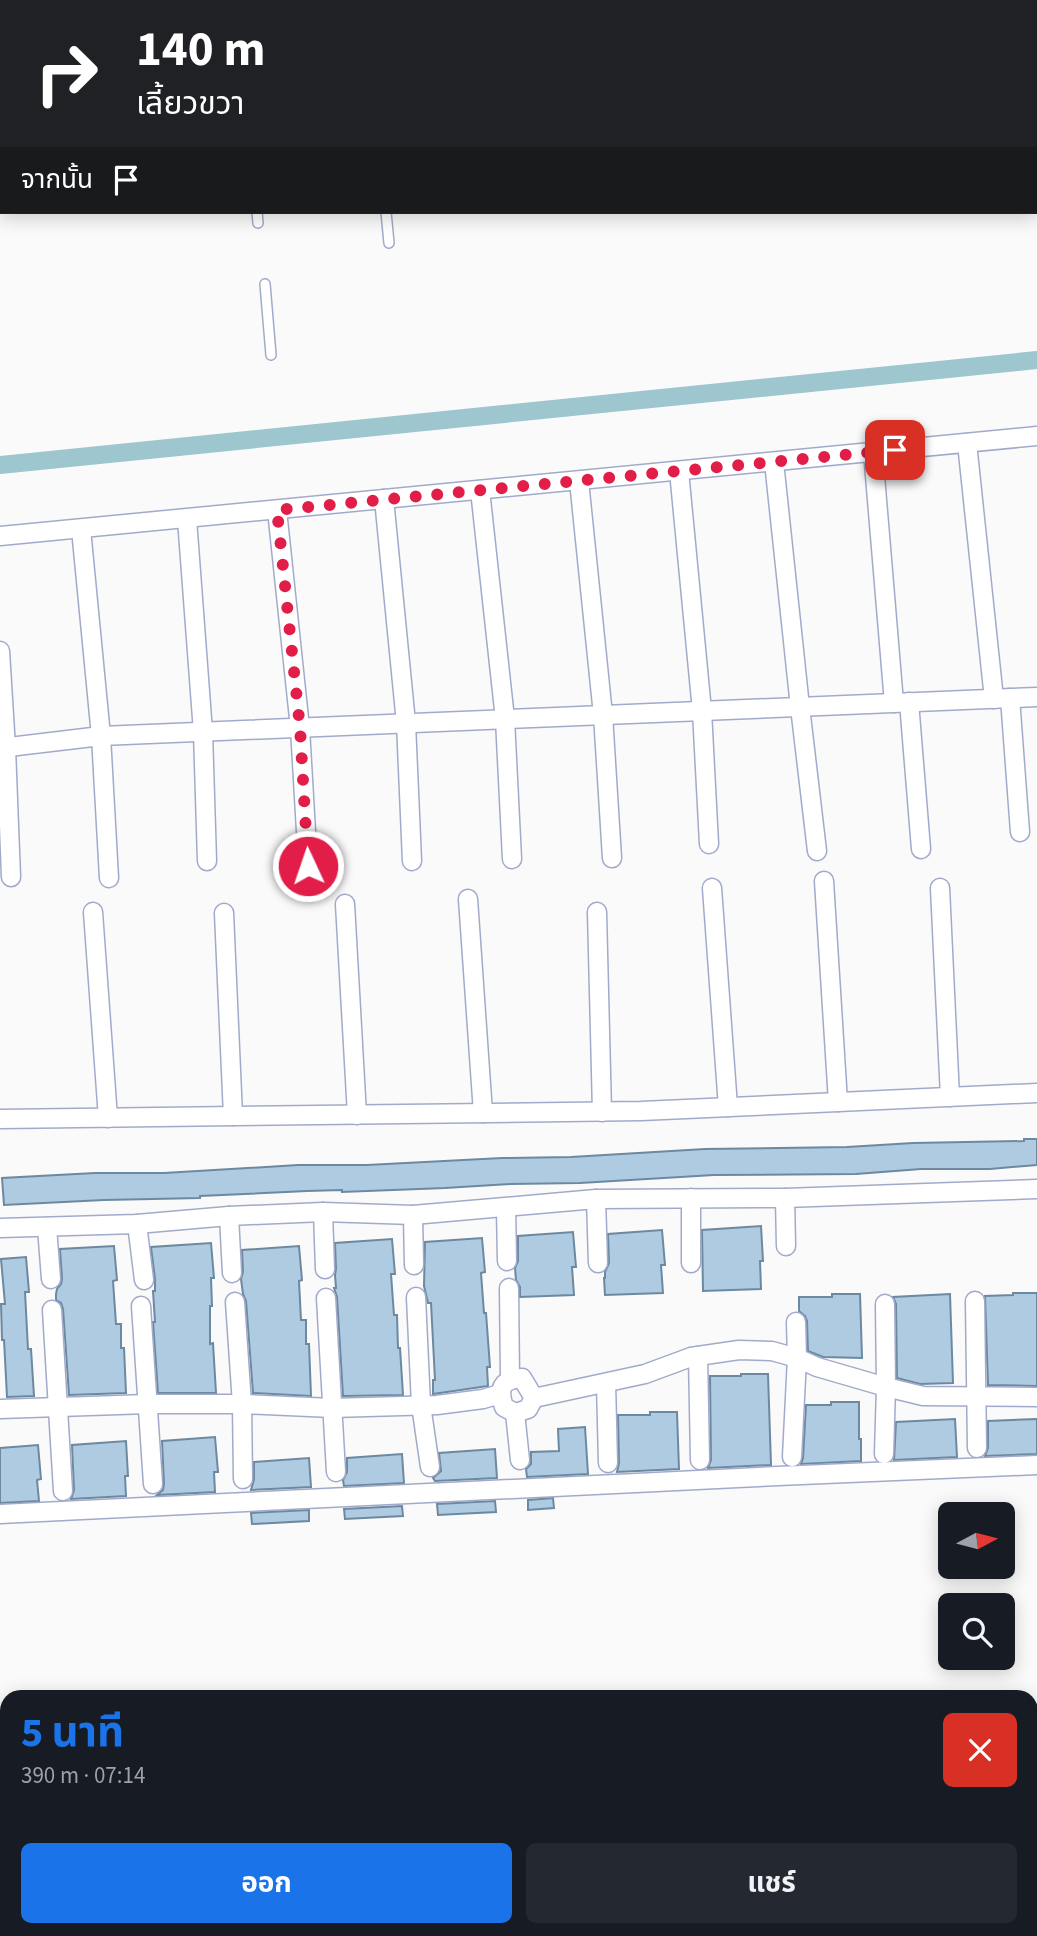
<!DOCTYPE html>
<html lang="th">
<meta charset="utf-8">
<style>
:root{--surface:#171b24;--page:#242831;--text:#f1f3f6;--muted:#9ea1a6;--accent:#1a73e8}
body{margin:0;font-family:"Source Sans 3","Noto Sans Thai",sans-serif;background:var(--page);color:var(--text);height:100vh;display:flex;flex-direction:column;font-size:26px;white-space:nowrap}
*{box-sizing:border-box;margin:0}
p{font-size:23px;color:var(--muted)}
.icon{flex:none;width:38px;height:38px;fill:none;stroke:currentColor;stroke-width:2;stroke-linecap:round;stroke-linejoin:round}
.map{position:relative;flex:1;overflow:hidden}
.drawer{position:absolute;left:0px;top:1690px;width:1038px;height:247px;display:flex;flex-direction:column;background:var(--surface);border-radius:21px 21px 0 0;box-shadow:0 4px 18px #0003}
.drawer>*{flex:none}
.hud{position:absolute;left:0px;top:0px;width:1038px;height:214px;box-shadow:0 4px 18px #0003;background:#202124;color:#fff;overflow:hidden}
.needle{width:46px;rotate:83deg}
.fabs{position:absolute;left:938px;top:1502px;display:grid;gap:14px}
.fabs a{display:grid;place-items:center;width:77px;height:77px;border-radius:10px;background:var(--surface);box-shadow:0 4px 18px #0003;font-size:35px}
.pin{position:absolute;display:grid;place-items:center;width:60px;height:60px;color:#fff;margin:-30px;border-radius:14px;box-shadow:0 4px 10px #0006}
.me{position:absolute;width:77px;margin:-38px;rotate:357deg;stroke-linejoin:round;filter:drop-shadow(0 0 5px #0008)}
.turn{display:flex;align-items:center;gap:24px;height:147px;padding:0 21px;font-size:32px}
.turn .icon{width:91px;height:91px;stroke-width:2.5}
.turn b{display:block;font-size:49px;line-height:60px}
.then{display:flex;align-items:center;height:66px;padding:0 21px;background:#0003;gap:14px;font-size:26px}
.round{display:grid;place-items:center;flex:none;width:74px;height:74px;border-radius:10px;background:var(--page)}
.overview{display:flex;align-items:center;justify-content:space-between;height:119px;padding:0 21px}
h1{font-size:42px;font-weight:700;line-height:52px;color:var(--accent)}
.button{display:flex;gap:14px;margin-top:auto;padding:14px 21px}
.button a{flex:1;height:80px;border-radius:10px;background:var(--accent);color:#fff;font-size:28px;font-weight:700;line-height:80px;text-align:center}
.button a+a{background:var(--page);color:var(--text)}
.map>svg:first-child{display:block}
</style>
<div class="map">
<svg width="1037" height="1936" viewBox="0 0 1037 1936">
<rect width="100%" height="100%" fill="#fafafa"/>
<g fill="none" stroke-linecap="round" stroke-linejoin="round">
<polyline stroke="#9dc6cf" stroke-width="18" points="0,465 1037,360"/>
</g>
<g fill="#aecbe2" stroke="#6d89a0" stroke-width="2">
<polygon points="1024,1139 1037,1139 1037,1165 990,1169 921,1169 856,1174 714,1175 580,1183 510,1184 445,1188 342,1192 342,1190 307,1191 200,1196 200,1198 104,1200 4,1205 2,1178 95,1173 164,1173 298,1165 367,1165 502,1158 571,1157 705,1149 847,1147 913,1143 1024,1141"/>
<polygon points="761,1226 763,1261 760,1261 761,1289 703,1291 702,1230"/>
<polygon points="662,1230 665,1265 661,1265 663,1293 605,1295 604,1278 605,1278 605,1272 609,1263 608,1234"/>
<polygon points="573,1232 576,1267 572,1267 574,1295 520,1297 520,1287 516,1280 515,1268 518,1261 518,1236"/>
<polygon points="482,1238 485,1272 481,1273 484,1313 486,1313 490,1367 487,1367 488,1386 433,1394 433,1380 435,1380 431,1303 428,1303 424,1286 425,1242"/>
<polygon points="392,1239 395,1274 391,1274 394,1315 397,1315 398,1348 400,1348 403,1395 343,1396 337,1297 334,1288 336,1288 335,1275 336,1269 335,1243"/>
<polygon points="211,1243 214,1278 211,1278 212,1306 210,1306 210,1344 213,1343 216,1393 158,1393 153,1322 155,1322 153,1291 155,1291 155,1279 151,1247"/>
<polygon points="114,1246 117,1280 113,1281 116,1324 121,1324 121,1348 124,1348 126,1393 69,1395 63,1309 61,1303 56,1300 56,1294 57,1289 61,1284 62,1279 60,1249"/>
<polygon points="299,1246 302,1280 299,1281 301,1320 306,1320 306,1344 309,1344 311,1396 253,1393 246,1301 243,1294 241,1279 243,1272 242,1250"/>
<polygon points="26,1257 29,1292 25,1292 28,1349 31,1349 34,1396 7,1397 4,1340 2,1340 1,1304 5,1304 1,1259"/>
<polygon points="1013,1293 1037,1293 1037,1386 988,1385 985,1296 1013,1295"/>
<polygon points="832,1294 860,1294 862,1358 823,1357 808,1351 807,1321 805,1316 799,1311 799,1297 832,1297"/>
<polygon points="950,1294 953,1383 920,1384 897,1378 896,1304 893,1297"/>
<polygon points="741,1374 768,1374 771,1465 708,1468 711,1460 710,1376 741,1376"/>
<polygon points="831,1402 859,1402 859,1439 861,1439 861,1461 801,1464 803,1458 806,1405 831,1405"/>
<polygon points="650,1412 677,1412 679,1469 617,1472 619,1463 618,1415 650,1415"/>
<polygon points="955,1419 957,1457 894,1460 896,1422"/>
<polygon points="1037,1419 1037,1454 985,1456 988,1448 988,1421"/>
<polygon points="585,1427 588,1474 527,1477 526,1469 531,1464 531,1452 559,1451 558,1429"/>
<polygon points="215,1437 218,1472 214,1472 215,1492 157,1495 163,1490 164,1484 162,1441"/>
<polygon points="126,1441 128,1476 125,1476 126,1496 71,1499 74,1490 72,1445"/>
<polygon points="38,1445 41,1479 37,1480 39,1501 0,1503 0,1448"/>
<polygon points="495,1449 497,1478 435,1481 433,1478 441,1471 439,1453"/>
<polygon points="402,1454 404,1483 344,1486 343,1480 347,1472 347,1458"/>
<polygon points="309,1458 311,1487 251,1490 254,1479 254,1462"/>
<polygon points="553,1498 554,1508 528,1510 528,1500"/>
<polygon points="495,1501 496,1512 438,1515 437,1504"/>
<polygon points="402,1506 403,1516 345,1519 344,1509"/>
<polygon points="309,1510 309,1521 252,1524 251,1513"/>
</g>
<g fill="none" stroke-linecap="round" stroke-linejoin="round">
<defs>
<g id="lane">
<polyline points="430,2 430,0"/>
<polyline points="257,212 258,223"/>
<polyline points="386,212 389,243"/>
<polyline points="265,284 271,355"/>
</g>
<g id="street">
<polyline points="1036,80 1037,79"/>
<polyline points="0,183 2,182"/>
<polyline points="967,443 994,699"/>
<polyline points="873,452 894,703"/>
<polyline points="774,462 800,707 817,851"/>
<polyline points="679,471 702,711 709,844"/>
<polyline points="579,481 603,715 612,858"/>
<polyline points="480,490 505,719 512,859"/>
<polyline points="384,499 406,723 412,861"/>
<polyline points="277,510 300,728 308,866"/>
<polyline points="187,519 203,732 207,861"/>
<polyline points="81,529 101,736 109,878"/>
<polyline points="0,536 1037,436"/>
<polyline points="0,651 6,748 11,877"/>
<polyline points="1010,698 1020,832"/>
<polyline points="909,702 921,849"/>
<polyline points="0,748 101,736 1037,697"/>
<polyline points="824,881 838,1102"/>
<polyline points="712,888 728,1107"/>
<polyline points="940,888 950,1097"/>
<polyline points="468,899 483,1113"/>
<polyline points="345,904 357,1115"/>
<polyline points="93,912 108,1118"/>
<polyline points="597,912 602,1112"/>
<polyline points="224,913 233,1116"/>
<polyline points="0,1119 641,1111 1037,1093"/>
<polyline points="785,1198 786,1246"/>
<polyline points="596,1199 598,1263"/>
<polyline points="506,1208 507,1261"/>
<polyline points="323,1212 325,1269"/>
<polyline points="413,1215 414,1265"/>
<polyline points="229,1216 232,1273"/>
<polyline points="137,1224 144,1280"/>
<polyline points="47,1227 51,1279"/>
<polyline points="0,1228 137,1224 229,1216 323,1212 413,1215 596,1199 785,1198 1037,1189"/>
<polyline points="691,1263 691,1198"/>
<polyline points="509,1288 510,1379"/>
<polyline points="416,1297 421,1405 430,1467"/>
<polyline points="326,1298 336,1472"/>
<polyline points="975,1301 977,1448"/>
<polyline points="235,1302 242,1404 243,1479"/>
<polyline points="141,1306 153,1484"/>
<polyline points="52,1310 63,1491"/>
<polyline points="698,1356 700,1460"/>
<path d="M522,1378L534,1398L528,1409L515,1413L504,1407C498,1388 501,1380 522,1378Z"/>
<polyline points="606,1383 608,1463"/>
<polyline points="534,1398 645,1374 691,1357 739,1350 772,1351 797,1358 817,1367 886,1387 923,1396 1037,1397"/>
<polyline points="0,1409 148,1404 242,1404 332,1408 437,1405 483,1399 500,1394"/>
<polyline points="515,1413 520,1460"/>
<polyline points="884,1454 886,1387 885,1304"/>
<polyline points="792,1457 797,1358 796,1322"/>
<polyline points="0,1514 778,1476 1037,1465"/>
</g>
</defs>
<use href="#lane" stroke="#a1aaca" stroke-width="12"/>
<use href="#street" stroke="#a1aaca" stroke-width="21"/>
<use href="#lane" stroke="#fff" stroke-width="9"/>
<use href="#street" stroke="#fff" stroke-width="18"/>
</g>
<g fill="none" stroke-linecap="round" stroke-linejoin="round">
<polyline stroke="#e11d48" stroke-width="12" stroke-dasharray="0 21.6" points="308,866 300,728 277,510 895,450"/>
</g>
</svg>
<div class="fabs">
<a><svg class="needle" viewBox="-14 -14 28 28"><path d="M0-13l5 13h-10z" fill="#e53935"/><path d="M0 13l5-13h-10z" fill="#9ea1a6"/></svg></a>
<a><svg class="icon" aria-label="search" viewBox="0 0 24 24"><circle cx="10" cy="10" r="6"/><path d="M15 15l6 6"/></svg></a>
</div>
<div class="pin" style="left:895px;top:450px;background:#d93025"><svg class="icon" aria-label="arrive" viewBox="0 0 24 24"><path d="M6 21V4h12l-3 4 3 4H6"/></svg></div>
<svg class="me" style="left:308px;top:866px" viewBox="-20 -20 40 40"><circle r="17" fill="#e11d48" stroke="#fff" stroke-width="3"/><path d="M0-11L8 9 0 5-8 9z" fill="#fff"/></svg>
<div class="hud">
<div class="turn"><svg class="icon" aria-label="right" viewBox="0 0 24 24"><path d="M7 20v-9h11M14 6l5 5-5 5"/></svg><div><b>140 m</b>เลี้ยวขวา</div></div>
<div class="then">จากนั้น<svg class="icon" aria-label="arrive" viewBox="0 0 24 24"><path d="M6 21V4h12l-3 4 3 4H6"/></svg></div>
</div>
<section class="drawer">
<div class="overview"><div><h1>5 นาที</h1><p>390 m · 07:14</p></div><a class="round" style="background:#d93025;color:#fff"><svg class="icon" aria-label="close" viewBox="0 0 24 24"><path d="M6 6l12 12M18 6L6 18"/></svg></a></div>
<div class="button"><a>ออก</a><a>แชร์</a></div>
</section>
</div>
